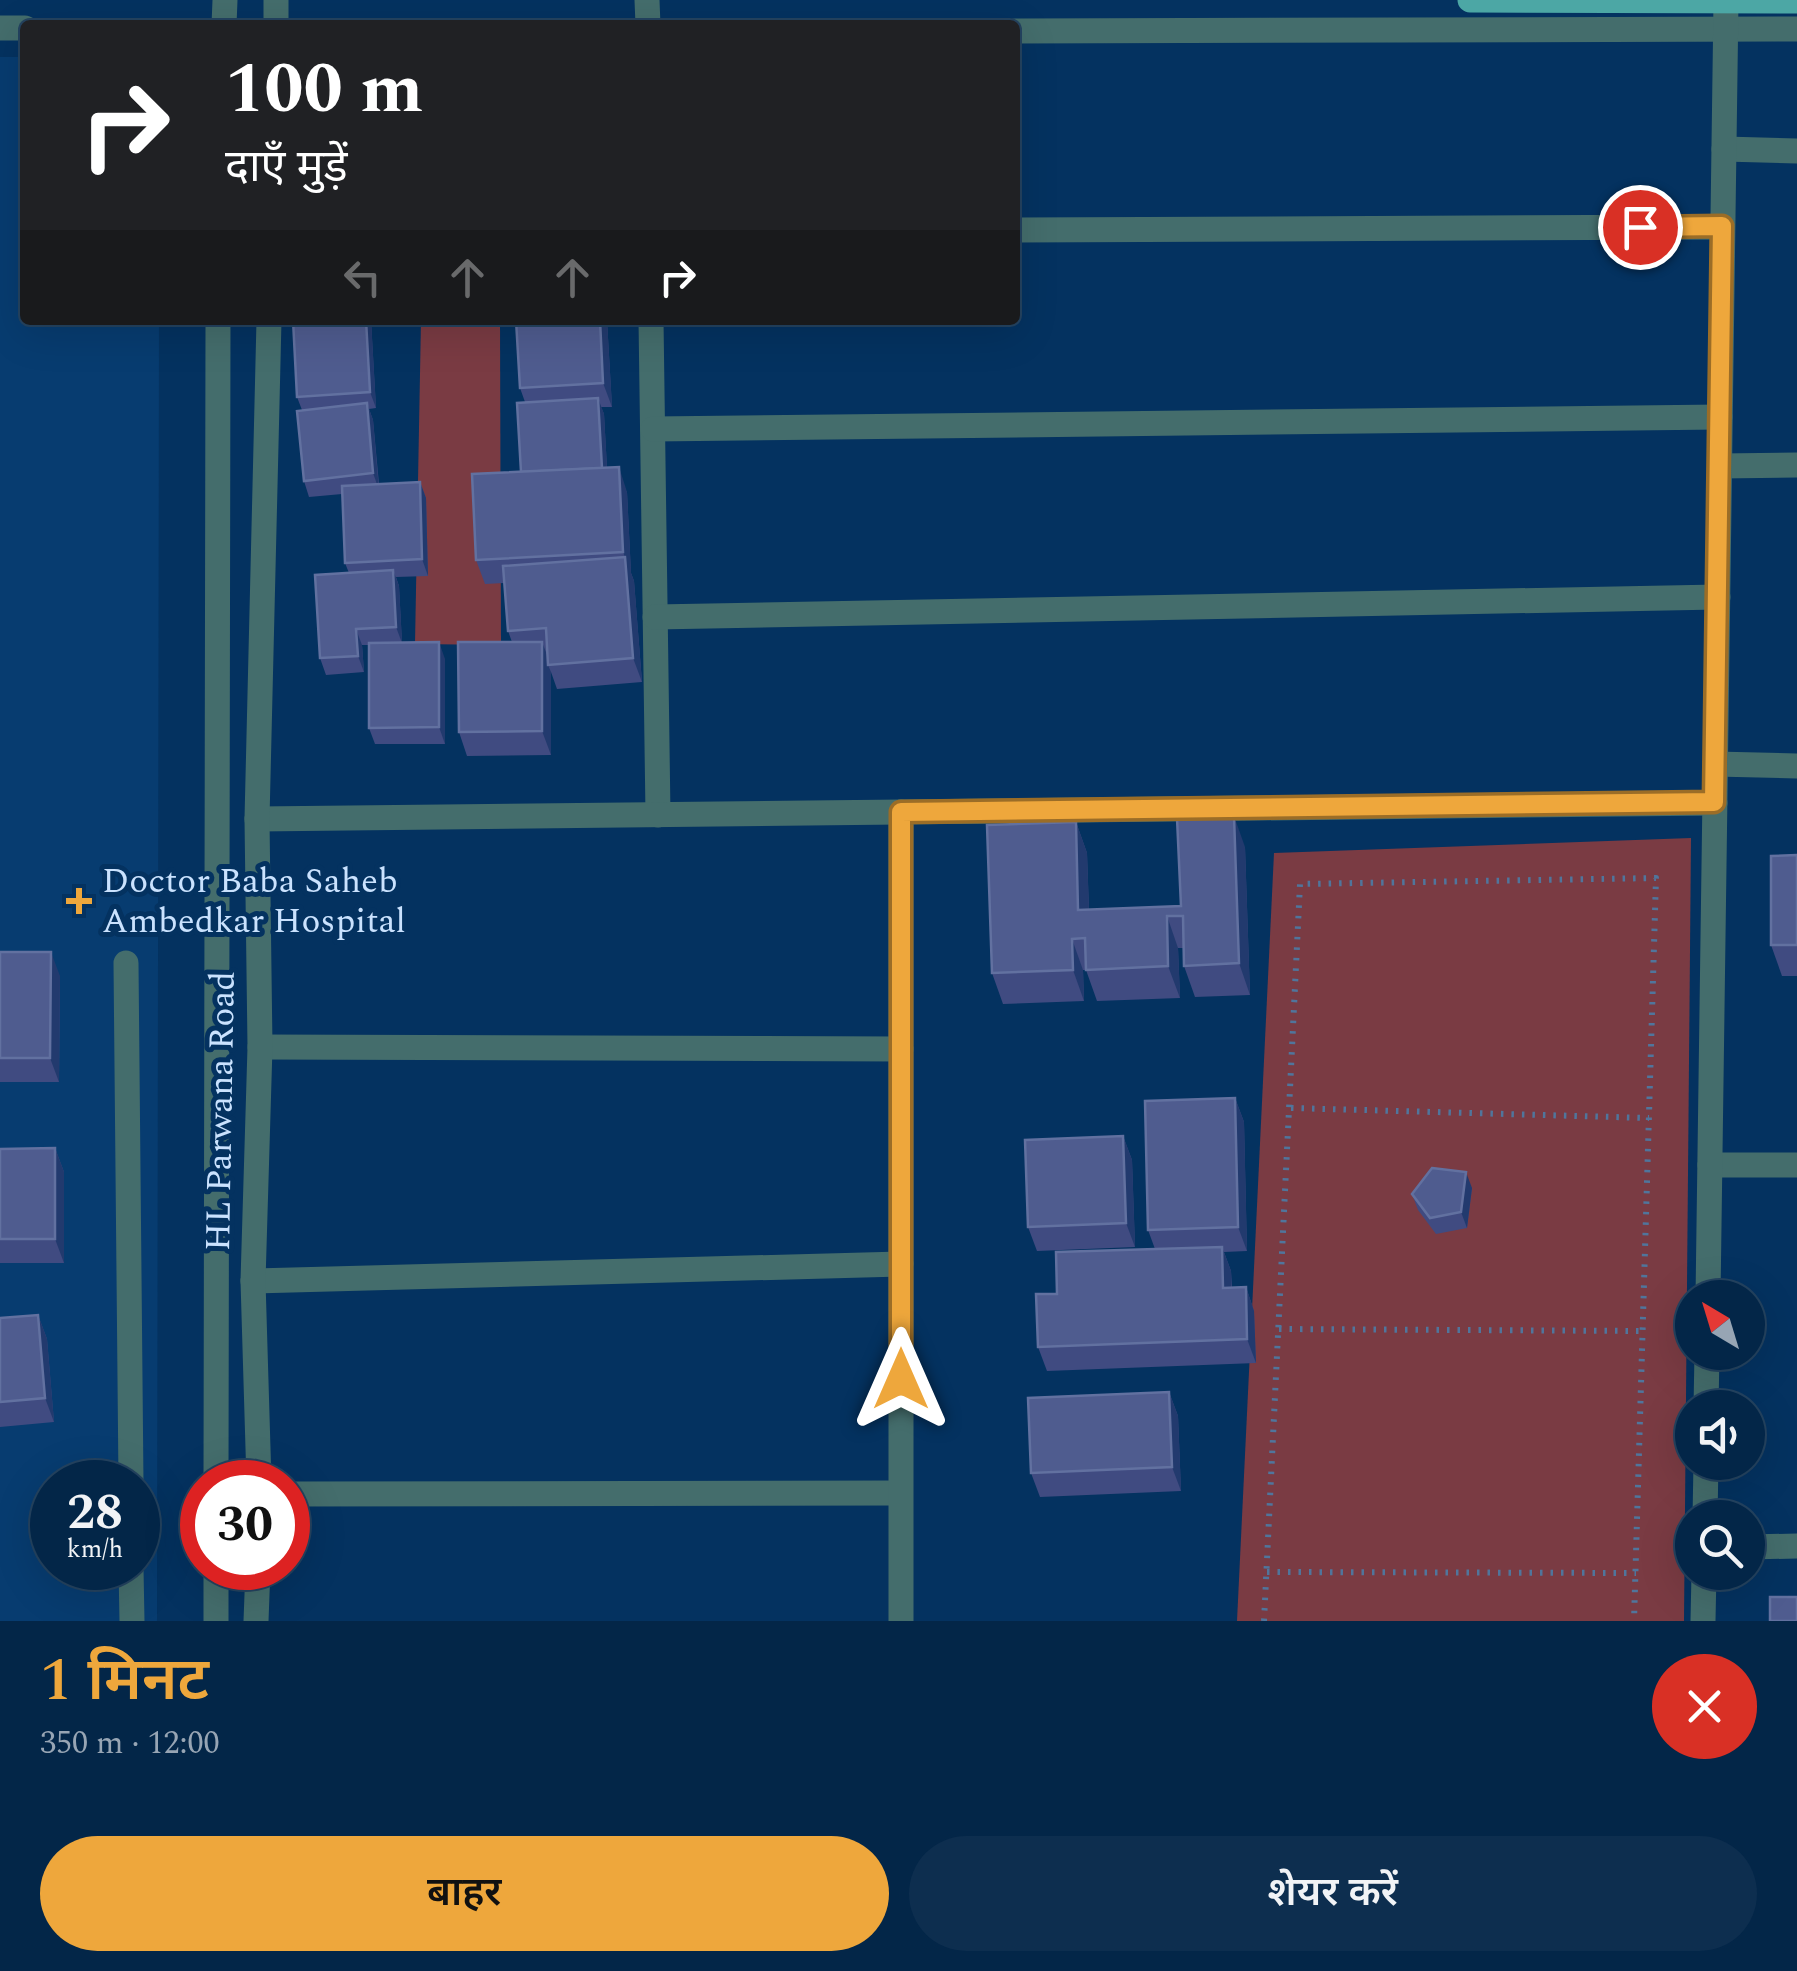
<!DOCTYPE html>
<html lang="hi">
<meta charset="utf-8">
<style>
:root{--surface:#032648;--page:#0d2e4f;--text:#f1f3f6;--muted:#97a5b4;--line:#244360;--accent:#eea73c}
body{margin:0;font-family:Spectral,"Noto Sans Devanagari",serif;background:var(--page);color:var(--text);height:100vh;display:flex;flex-direction:column;font-size:38px;white-space:nowrap}
*{box-sizing:border-box;margin:0}
p{font-size:32px;color:var(--muted)}
.icon{flex:none;width:55px;height:55px;fill:none;stroke:currentColor;stroke-width:2;stroke-linecap:round;stroke-linejoin:round}
.map{position:relative;height:1621px;overflow:hidden}
.drawer{display:flex;flex-direction:column;background:var(--surface);flex:1}
.drawer>*{flex:none}
.guide{position:absolute;left:20px;top:20px;width:1000px;height:305px;border-radius:10px;box-shadow:0 10px 40px #0002,0 0 0 2px var(--line);background:#202124;color:#fff;overflow:hidden}
.needle{width:65px;rotate:322deg}
.tools{position:absolute;left:1675px;top:1280px;display:grid;gap:20px}
.tools a{display:grid;place-items:center;width:90px;height:90px;border-radius:50%;background:var(--surface);box-shadow:0 10px 40px #0002,0 0 0 2px var(--line);font-size:50px}
.speed{position:absolute;left:30px;top:1460px;display:flex;gap:20px;font-size:50px;font-weight:700;text-align:center}
.speed>*{display:grid;place-content:center;width:130px;height:130px;border-radius:50%;background:var(--surface);box-shadow:0 10px 40px #0002,0 0 0 2px var(--line);line-height:1}
.speed small{font-size:25px;font-weight:400}
.speed .limit{border:15px solid #d22;background:#fff;color:#111}
.pin{position:absolute;display:grid;place-items:center;width:85px;height:85px;color:#fff;margin:-42px;border:5px solid #fff;border-radius:50%;box-shadow:0 2px 10px #0007}
.me{position:absolute;width:110px;margin:-55px;rotate:0deg;stroke-linejoin:round;filter:drop-shadow(0 0 8px #0008)}
.turn{display:flex;align-items:center;gap:35px;height:210px;padding:0 40px;font-size:45px}
.turn .icon{width:130px;height:130px;stroke-width:2.5}
.turn b{display:block;font-size:70px;line-height:85px}
.lanes{display:flex;align-items:center;height:95px;padding:0 40px;background:#0003;justify-content:center;gap:50px;direction:ltr}
.lanes .off{opacity:.35}
.round{display:grid;place-items:center;flex:none;width:105px;height:105px;border-radius:52px;background:var(--page)}
.head{display:flex;align-items:center;justify-content:space-between;height:170px;padding:0 40px}
h1{font-size:60px;font-weight:600;line-height:75px;color:var(--accent)}
.action{display:flex;gap:20px;margin-top:auto;padding:20px 40px}
.action a{flex:1;height:115px;border-radius:60px;background:var(--accent);color:#111;font-size:40px;font-weight:600;line-height:115px;text-align:center}
.action a+a{background:var(--page);color:var(--text)}
.map>svg:first-child{display:block}
</style>
<div class="map">
<svg width="1797" height="1621" viewBox="0 0 1797 1621">
<rect width="100%" height="100%" fill="#043260"/>
<path fill="#073c70" fill-rule="evenodd" d="M0,57H25V320H159L157,1621H0ZM52,1482H138V1568H52Z"/>
<g fill="#7a3b43">
<polygon points="421,320 500,320 501,645 415,644"/>
<polygon points="1691,838 1684,1621 1237,1621 1274,853"/>
</g>
<g fill="none" stroke-linecap="round" stroke-linejoin="round">
<g stroke="#50759c" stroke-width="6" stroke-dasharray="2.5 8" stroke-linecap="butt">
<polyline points="1291,1108 1649,1118"/>
<polyline points="1279,1329 1643,1331"/>
<polyline points="1267,1572 1636,1573"/>
<polyline points="1264,1621 1300,884 1656,878 1634,1621"/>
</g>
<g stroke="#446d6c" stroke-width="25">
<polyline points="647,0 648,25"/>
<polyline points="224,25 225,0"/>
<polyline points="276,25 276,0"/>
<polyline points="0,28 25,28"/>
<polyline points="1015,31 1797,29"/>
<polyline points="1724,149 1797,151"/>
<polyline points="1015,230 1722,227"/>
<polyline points="651,320 658,815"/>
<polyline points="653,429 1720,417"/>
<polyline points="1720,466 1797,465"/>
<polyline points="655,617 1718,597"/>
<polyline points="1715,764 1797,766"/>
<polyline points="257,819 1715,803"/>
<polyline points="126,963 131,1482"/>
<polyline points="260,1047 901,1049"/>
<polyline points="1710,1165 1797,1165"/>
<polyline points="253,1281 901,1264"/>
<polyline points="1708,1298 1726,1"/>
<polyline points="1706,1408 1707,1352"/>
<polyline points="216,1482 218,320"/>
<polyline points="259,1482 253,1281 260,1047 257,819 269,320"/>
<polyline points="288,1494 900,1493"/>
<polyline points="1705,1518 1706,1462"/>
<polyline points="1748,1547 1797,1546"/>
<polyline points="131,1568 132,1621"/>
<polyline points="216,1621 216,1568"/>
<polyline points="256,1621 258,1568"/>
<polyline points="901,1621 901,812"/>
<polyline points="1703,1621 1704,1572"/>
</g>
<polyline stroke="#4ca7a5" stroke-width="25" points="1470,0 1797,1"/>
</g>
<g fill="#404b81">
<polygon points="293,320 371,320 376,408 369,409 373,420 379,484 420,482 426,498 428,576 396,577 399,586 402,643 445,659 445,744 375,744 369,728 369,645 362,645 364,672 326,675 320,658 349,573 345,563 342,494 309,497 304,481 302,410 297,397"/>
<polygon points="516,320 607,320 612,407 601,407 604,414 607,468 627,492 631,573 634,581 642,682 557,689 551,672 551,755 467,756 459,732 512,642 508,631 504,583 485,584 476,560 521,472 525,402 520,388"/>
<polygon points="1076,822 1087,853 1089,910 1181,906 1245,847 1250,995 1195,997 1184,966 1183,948 1178,948 1180,998 1097,1001 1086,970 1083,970 1084,1001 1003,1004 992,973"/>
<polygon points="1797,855 1797,976 1782,976 1771,945"/>
<polygon points="0,952 60,976 59,1082 0,1082"/>
<polygon points="1235,1098 1244,1122 1247,1251 1224,1252 1231,1271 1232,1287 1246,1287 1254,1311 1256,1363 1047,1371 1038,1347 1057,1294 1155,1249 1148,1230"/>
<polygon points="1123,1136 1132,1160 1135,1247 1037,1251 1028,1227"/>
<polygon points="55,1148 64,1172 64,1263 0,1263 0,1149"/>
<polygon points="1472,1188 1467,1228 1436,1234 1418,1210 1412,1194"/>
<polygon points="38,1315 47,1339 54,1422 0,1427 0,1318"/>
<polygon points="1169,1392 1178,1416 1181,1491 1040,1497 1031,1473"/>
</g>
<g fill="#223a6e">
<polygon points="366,320 371,320 376,408 370,392"/>
<polygon points="600,320 607,320 612,407 603,383"/>
<polygon points="598,398 604,414 608,486 602,470"/>
<polygon points="367,403 373,420 379,490 373,473"/>
<polygon points="619,467 627,492 631,573 634,581 642,682 633,658 626,560 623,552"/>
<polygon points="420,482 426,498 428,576 422,559"/>
<polygon points="393,570 399,586 402,643 396,627"/>
<polygon points="356,629 362,645 364,672 358,656"/>
<polygon points="439,642 445,659 445,744 439,727"/>
<polygon points="542,642 551,665 548,665 551,672 551,755 542,731"/>
<polygon points="1234,816 1245,847 1250,995 1239,963"/>
<polygon points="1076,822 1087,853 1090,941 1078,910"/>
<polygon points="1167,916 1178,948 1180,998 1168,966"/>
<polygon points="1072,939 1083,970 1084,1001 1073,970"/>
<polygon points="51,952 60,976 59,1082 50,1058"/>
<polygon points="1235,1098 1244,1122 1247,1251 1238,1227"/>
<polygon points="1123,1136 1132,1160 1135,1247 1126,1223"/>
<polygon points="55,1148 64,1172 64,1263 55,1239"/>
<polygon points="1466,1172 1472,1188 1467,1228 1461,1212"/>
<polygon points="1222,1247 1231,1271 1232,1312 1223,1288"/>
<polygon points="1246,1287 1254,1311 1256,1363 1247,1339"/>
<polygon points="38,1315 47,1339 54,1422 45,1398"/>
<polygon points="1169,1392 1178,1416 1181,1491 1172,1467"/>
</g>
<g fill="#4f5c8f" stroke="#6271a0" stroke-width="2.5">
<polygon points="293,320 366,320 370,392 297,397"/>
<polygon points="516,320 600,320 603,383 520,388"/>
<polygon points="598,398 602,468 521,472 517,403"/>
<polygon points="367,403 373,473 304,481 297,411"/>
<polygon points="619,467 623,552 476,560 472,474"/>
<polygon points="420,482 422,559 345,563 342,486"/>
<polygon points="625,557 633,658 548,665 546,628 508,631 503,566"/>
<polygon points="393,570 396,627 356,629 358,656 320,658 315,575"/>
<polygon points="439,642 439,727 369,728 369,643"/>
<polygon points="458,642 542,642 542,731 459,732"/>
<polygon points="1234,816 1239,963 1184,966 1183,916 1167,916 1168,966 1086,970 1085,938 1072,939 1073,970 992,973 987,825 1076,822 1078,910 1181,906 1177,818"/>
<polygon points="1797,855 1797,945 1771,945 1771,856"/>
<polygon points="0,952 51,952 50,1058 0,1058"/>
<polygon points="1235,1098 1238,1227 1148,1230 1145,1101"/>
<polygon points="1123,1136 1126,1223 1028,1227 1025,1140"/>
<polygon points="55,1148 55,1239 0,1239 0,1149"/>
<polygon points="1432,1168 1466,1172 1461,1212 1430,1218 1412,1194"/>
<polygon points="1222,1247 1223,1288 1246,1287 1247,1339 1038,1347 1036,1294 1057,1294 1056,1252"/>
<polygon points="38,1315 45,1398 0,1402 0,1318"/>
<polygon points="1169,1392 1172,1467 1031,1473 1028,1398"/>
<rect x="1770" y="1597" width="27" height="24"/>
</g>
<g fill="none" stroke-linecap="round" stroke-linejoin="round">
<defs>
<polyline id="route" points="901,1379 901,812 1714,802 1722,226 1640,227"/>
</defs>
<use href="#route" stroke="#9b6d27" stroke-width="25"/>
<use href="#route" stroke="#eea73c" stroke-width="18"/>
</g>
<path fill="#eea73c" stroke="#043260" stroke-width="4" d="M74 886h10v10h10v10h-10v10h-10v-10h-10v-10h10z"/>
<g text-anchor="middle" dominant-baseline="central" stroke-width="10" stroke-linejoin="round" paint-order="stroke">
<g font-size="35" fill="#cae2fe" stroke="#043260" text-anchor="start">
<text x="102" y="881">Doctor Baba Saheb<tspan x="102" dy="40">Ambedkar Hospital</tspan></text>
</g>
<g font-size="35" fill="#cae2fe" stroke="#043260">
<text transform="translate(221 1111) rotate(-89)">HL Parwana Road</text>
</g>
</g>
</svg>
<div class="tools">
<a><svg class="needle" viewBox="-14 -14 28 28"><path d="M0-13l5 13h-10z" fill="#e53935"/><path d="M0 13l5-13h-10z" fill="#97a5b4"/></svg></a>
<a><svg class="icon" aria-label="sound" viewBox="0 0 24 24"><path d="M4 9h4l5-4v14l-5-4H4zM17 9q2 3 0 6"/></svg></a>
<a><svg class="icon" aria-label="search" viewBox="0 0 24 24"><circle cx="10" cy="10" r="6"/><path d="M15 15l6 6"/></svg></a>
</div>
<div class="speed"><div>28<small>km/h</small></div><div class="limit">30</div></div>
<div class="pin" style="left:1640px;top:227px;background:#d93025"><svg class="icon" aria-label="arrive" viewBox="0 0 24 24"><path d="M6 21V4h12l-3 4 3 4H6"/></svg></div>
<svg class="me" style="left:901px;top:1379px" viewBox="-20 -20 40 40"><path d="M0-17L14 15 0 8-14 15z" fill="#eea73c" stroke="#fff" stroke-width="4"/></svg>
<div class="guide">
<div class="turn"><svg class="icon" aria-label="right" viewBox="0 0 24 24"><path d="M7 20v-9h11M14 6l5 5-5 5"/></svg><div><b>100 m</b>दाएँ मुड़ें</div></div>
<div class="lanes"><svg class="icon off" aria-label="left" viewBox="0 0 24 24"><path d="M17 20v-9H6M10 6l-5 5 5 5"/></svg><svg class="icon off" aria-label="ahead" viewBox="0 0 24 24"><path d="M12 20V5M6 11l6-6 6 6"/></svg><svg class="icon off" aria-label="ahead" viewBox="0 0 24 24"><path d="M12 20V5M6 11l6-6 6 6"/></svg><svg class="icon" aria-label="right" viewBox="0 0 24 24"><path d="M7 20v-9h11M14 6l5 5-5 5"/></svg></div>
</div>
</div>
<section class="drawer">
<div class="head"><div><h1>1 मिनट</h1><p>350 m · 12:00</p></div><a class="round" style="background:#d93025;color:#fff"><svg class="icon" aria-label="close" viewBox="0 0 24 24"><path d="M6 6l12 12M18 6L6 18"/></svg></a></div>
<div class="action"><a>बाहर</a><a>शेयर करें</a></div>
</section>
